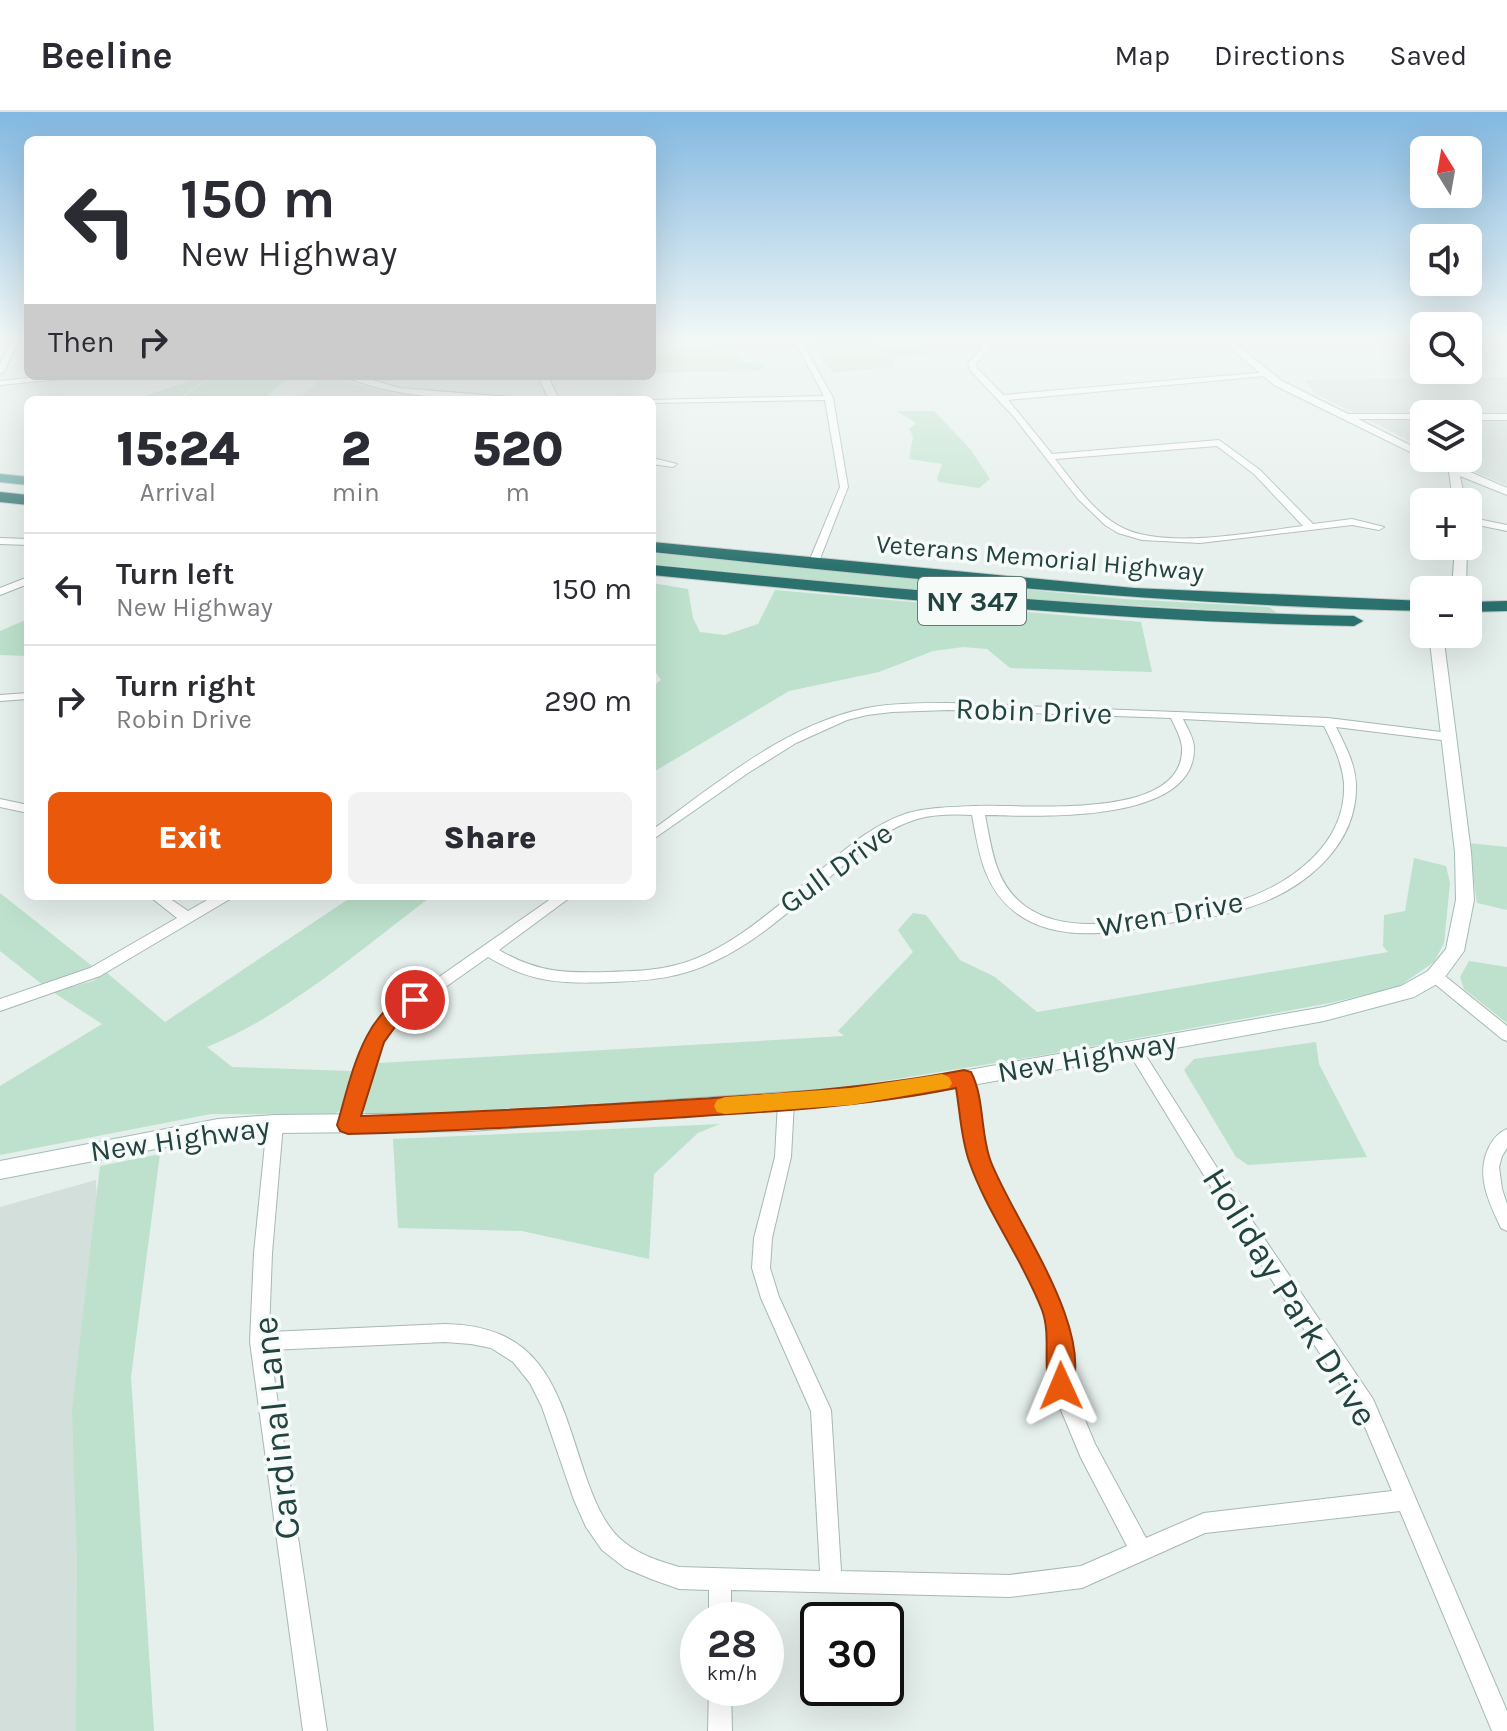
<!DOCTYPE html>
<meta charset="utf-8">
<style>
:root{--surface:#fff;--page:#f2f2f3;--text:#2b2b33;--muted:#7c7c81;--line:#e1e1e2;--accent:#ea580c}
body{margin:0;font-family:Karla,sans-serif;background:var(--page);color:var(--text);height:100vh;display:flex;flex-direction:column;font-size:30px;white-space:nowrap}
*{box-sizing:border-box;margin:0}
p{font-size:26px;color:var(--muted)}
.icon{flex:none;width:44px;height:44px;fill:none;stroke:currentColor;stroke-width:2;stroke-linecap:round;stroke-linejoin:round}
.map{position:relative;flex:1;overflow:hidden}
.drawer{position:absolute;left:24px;top:284px;width:632px;height:504px;display:flex;flex-direction:column;background:var(--surface);border-radius:12px;box-shadow:0 8px 32px #0002}
.drawer>*{flex:none}
.top-card{position:absolute;left:24px;top:24px;width:632px;height:244px;border-radius:12px;box-shadow:0 8px 32px #0002;background:#fff;color:var(--text);overflow:hidden}
.needle{width:52px;rotate:349deg}
.tools{position:absolute;left:1410px;top:24px;display:grid;gap:16px}
.tools a{display:grid;place-items:center;width:72px;height:72px;border-radius:12px;background:var(--surface);box-shadow:0 8px 32px #0002;font-size:40px}
.speed{position:absolute;left:680px;top:1490px;display:flex;gap:16px;font-size:40px;font-weight:700;text-align:center}
.speed>*{display:grid;place-content:center;width:104px;height:104px;border-radius:50%;background:var(--surface);box-shadow:0 8px 32px #0002;line-height:1}
.speed small{font-size:20px;font-weight:400}
.speed .limit{border:4px solid #111;border-radius:12px;background:#fff;color:#111}
.pin{position:absolute;display:grid;place-items:center;width:68px;height:68px;color:#fff;margin:-34px;border:4px solid #fff;border-radius:50%;box-shadow:0 2px 8px #0007}
.me{position:absolute;width:88px;margin:-44px;rotate:359deg;stroke-linejoin:round;filter:drop-shadow(0 0 6px #0008)}
.turn{display:flex;align-items:center;gap:28px;height:168px;padding:0 24px;font-size:36px}
.turn .icon{width:104px;height:104px;stroke-width:2.5}
.turn b{display:block;font-size:56px;line-height:68px}
.then{display:flex;align-items:center;height:76px;padding:0 24px;background:#0003;gap:16px;font-size:30px}
.eta{display:flex;justify-content:space-evenly;align-items:center;height:136px;text-align:center}
.eta b{font-size:48px;font-weight:800;line-height:56px}
.primary-button{display:flex;gap:16px;margin-top:auto;padding:16px 24px}
.primary-button a{flex:1;height:92px;border-radius:12px;background:var(--accent);color:#fff;font-size:32px;font-weight:800;line-height:92px;text-align:center}
.primary-button a+a{background:var(--page);color:var(--text)}
ul{padding:0;list-style:none}
li{display:flex;align-items:center;gap:24px;height:112px;padding:0 24px;border-top:2px solid var(--line)}
li div{flex:1}
li b{display:block;font-size:30px}
li em{font-style:normal}
header{display:flex;align-items:center;gap:48px;box-sizing:border-box;height:112px;padding:0 40px;background:var(--surface);border-bottom:2px solid var(--line)}
header strong{font-size:38px}
nav{display:flex;gap:44px;margin-inline-start:auto;font-size:28px}
.map>svg:first-child{display:block}
</style>
<header>
<strong>Beeline</strong>
<nav><a>Map</a><a>Directions</a><a>Saved</a></nav>
</header>
<div class="map">
<svg width="1507" height="1619" viewBox="0 0 1507 1619">
<rect width="100%" height="100%" fill="#e5efec"/>
<g fill="#d3dfdb">
<polygon points="325,264 389,281 462,287 297,288"/>
<polygon points="1507,265 1507,374 1443,346 1468,346 1468,302 1424,302 1424,336 1316,282 1304,268"/>
<polygon points="96,1068 117,1619 0,1619 0,1095"/>
</g>
<g fill="#bde1cc">
<polygon points="809,228 872,228 882,234 953,241 895,245 892,255 833,261"/>
<polygon points="652,235 726,238 736,240 740,248 767,255 756,259 652,261"/>
<polygon points="204,264 211,264 177,288 133,288"/>
<polygon points="213,264 287,268 261,288 179,288"/>
<polygon points="897,299 934,299 971,338 990,367 979,376 939,370 937,366 942,352 909,347 913,324 909,317 916,311"/>
<polygon points="652,441 1124,487 1269,495 1277,501 980,485 652,452"/>
<polygon points="652,471 688,477 693,506 700,520 725,523 758,512 775,478 1141,510 1152,560 1010,556 987,537 963,535 933,539 879,560 789,579 652,661 652,575 661,568 652,555"/>
<polygon points="28,507 28,544 0,543 0,519"/>
<polygon points="1468,731 1507,735 1507,798 1477,791"/>
<polygon points="1414,746 1446,754 1450,771 1444,831 1434,850 1398,875 1330,891 1044,943 829,978 378,1004 365,1001 362,995 379,951 844,924 838,919 913,840 898,818 913,801 926,803 960,848 995,865 1037,900 1388,840 1383,834 1384,803 1405,799"/>
<polygon points="0,781 92,854 43,873 0,839"/>
<path d="M353,784H432C364,835 285,904 207,935L232,955L351,959L341,998L333,1003L211,1002L0,1043V974L102,912L53,880L93,869L106,860L165,910Z"/>
<polygon points="1469,849 1507,855 1507,911 1464,877 1460,865"/>
<polygon points="1316,930 1319,952 1367,1045 1248,1053 1236,1045 1184,958 1194,947"/>
<polygon points="720,1012 698,1021 654,1062 649,1147 522,1119 398,1116 393,1027"/>
<polygon points="160,1042 131,1265 154,1619 76,1619 77,1446 72,1299 100,1054"/>
</g>
<g fill="none" stroke-linecap="round" stroke-linejoin="round">
<defs>
<g id="street">
<polygon points="12,228 19,228 4,260 0,262 0,252"/>
<polygon points="794,228 801,228 833,286 848,375 818,452 813,455 808,452 840,375 825,288 652,291 652,288 649,288 824,284"/>
<path d="M981,228H989V238L976,251L977,256L1003,283L1268,260V264H1265L1008,288L1052,342L1219,328L1260,358L1313,412L1352,407L1384,415L1379,418L1352,413L1200,431L1142,428L1118,421L1105,413L1078,387L1014,305L970,258L968,251L981,238ZM1217,334L1254,362L1303,414C1256,420 1169,437 1125,417C1096,404 1074,371 1055,347Z"/>
<polygon points="47,264 74,264 70,266 0,273 0,269"/>
<path d="M345,264H358L400,276L523,286L527,288C476,288 390,287 345,264Z"/>
<polygon points="652,346 677,352 673,355 652,352"/>
<polygon points="1468,405 1507,413 1507,419 1468,411"/>
<polygon points="0,426 28,427 28,433 0,432"/>
<polygon points="28,465 28,472 0,483 0,476"/>
<polygon points="28,581 28,587 0,589 0,583"/>
<path d="M948,591L1328,606L1449,621L1455,625L1449,629L1336,615C1345,633 1355,651 1356,672C1358,735 1302,779 1247,796C1224,804 1200,806 1175,810C1124,818 1060,835 1015,800C983,775 979,740 972,703C954,702 935,702 917,707C882,718 858,741 831,764C794,795 757,830 713,850C680,866 647,869 612,870C563,872 531,871 488,845L396,910L375,947L354,1018L348,1020L342,1018L340,1013L359,946L386,902L555,784H572L499,838C538,861 565,861 609,860C632,859 654,859 676,853C729,840 781,791 822,757C849,734 874,712 908,701C930,695 952,695 974,694C1019,691 1186,712 1182,635C1181,625 1175,615 1171,606L948,598L892,600L867,603L847,608L796,631L748,661L652,728V718C718,671 786,612 867,596C893,591 921,591 948,591ZM1183,607L1324,614C1333,632 1342,650 1344,671C1347,732 1291,772 1239,789C1216,796 1191,797 1167,802C1123,810 1065,823 1025,794C995,772 992,738 985,703C1036,704 1195,713 1194,636C1194,626 1187,616 1183,607Z"/>
<polygon points="0,687 28,693 28,701 0,695"/>
<polygon points="149,784 166,784 188,799 214,784 232,784 230,787 100,864 0,899 0,887 90,856 177,806"/>
<polygon points="1435,859 1440,860 1507,914 1507,929 1502,927 1430,868 1428,864 1430,860"/>
<path d="M1134,931L1139,933L1226,1070L1373,1287L1507,1599V1619H1492L1400,1399L1205,1421L1082,1476L1009,1485L731,1478V1508H709V1478L679,1477L651,1467L625,1456L602,1438L586,1415L574,1388L542,1295L530,1271L513,1250L491,1236L471,1232L445,1230L270,1238L327,1619H303L250,1230L254,1141L267,1012L269,1007L275,1005L281,1007L283,1012L272,1141L269,1220L445,1212C549,1214 559,1286 587,1368C595,1390 605,1415 624,1430C639,1443 660,1449 679,1455L820,1459L811,1299L761,1186L752,1156L754,1126L775,1045L778,990L780,985L786,983L792,985L794,990L791,1045L772,1126L770,1156L779,1185L831,1298L841,1459L1009,1463L1081,1454L1127,1434L1081,1346L1051,1274V1229L1045,1198L1003,1117L971,1047L956,966L958,962L964,960L970,962L972,966L987,1047L1015,1107L1063,1197L1069,1229L1071,1274L1095,1332L1146,1426L1204,1401L1392,1379L1359,1301L1214,1080L1129,941L1126,937L1129,933Z"/>
<path d="M1507,1017V1036L1502,1044L1499,1055L1502,1077L1507,1092V1119L1501,1116C1489,1090 1475,1063 1489,1035C1493,1027 1498,1021 1507,1017Z"/>
<polygon points="709,1576 731,1576 732,1619 708,1619"/>
</g>
<g id="secondary">
<polygon points="1221,228 1231,228 1282,269 1348,302 1428,302 1424,302 1424,307 1358,307 1424,340 1424,346 1438,346 1507,376 1507,383 1460,364 1465,390 1453,390 1449,359 1274,273"/>
<polygon points="538,264 548,264 559,288 549,288"/>
<polygon points="1467,302 1507,302 1507,308 1468,308"/>
<polygon points="1455,434 1467,434 1466,478 1452,478"/>
<polygon points="1429,522 1443,522 1471,740 1474,788 1464,839 1442,869 1414,885 1324,909 912,984 851,992 470,1019 275,1021 218,1025 0,1067 0,1049 218,1007 275,1003 470,1001 851,976 912,968 1324,895 1401,874 1428,859 1446,837 1456,788 1455,740"/>
</g>
<polygon id="primary" points="0,362 28,365 28,373 0,370"/>
<g id="highway">
<polygon points="0,380 28,383 28,393 0,390"/>
<path d="M652,430L1134,476L1424,489V499C1165,493 909,467 652,440Z"/>
<path d="M652,453C886,476 1119,499 1354,504L1363,509L1354,514C1119,510 886,486 652,463Z"/>
<polygon points="1507,489 1507,499 1468,500 1468,490"/>
</g>
</defs>
<use href="#street" stroke="#a7b8b5" stroke-width="2"/>
<use href="#secondary" stroke="#a2bcb7" stroke-width="2"/>
<use href="#primary" stroke="#c1cac9" stroke-width="2"/>
<use href="#highway" stroke="#c1cac9" stroke-width="2"/>
<use href="#street" fill="#fff" fill-rule="evenodd"/>
<use href="#secondary" fill="#fff" fill-rule="evenodd"/>
<use href="#primary" fill="#66a8a1" fill-rule="evenodd"/>
<use href="#highway" fill="#2b716e" fill-rule="evenodd"/>
</g>
<linearGradient id="sky" x2="0" y2="1"><stop stop-color="#82b8e1"/><stop offset="0.5" stop-color="#f3f8f6"/><stop offset="1" stop-color="#f3f8f6" stop-opacity="0"/></linearGradient>
<rect width="1507" height="455" fill="url(#sky)"/>
<path fill="#ea580c" stroke="#983908" stroke-width="2" d="M415,880L422,882L425,888L398,911L384,930L361,1004C463,1001 565,995 666,989C766,983 866,977 964,958L971,960C985,987 980,1022 991,1050C1015,1111 1097,1219 1070,1282L1061,1286L1052,1282C1041,1257 1052,1225 1042,1198C1022,1146 987,1101 969,1049C961,1026 960,1000 956,976C862,995 766,1000 671,1006C563,1013 456,1019 348,1022L340,1019L337,1013C351,967 362,897 415,880Z"/>
<polygon fill="#f59e0b" points="942,962 949,965 952,971 949,976 851,993 725,1002 717,1000 714,994 717,988 725,985 851,976"/>
<g text-anchor="middle" dominant-baseline="central" stroke-width="7" stroke-linejoin="round" paint-order="stroke">
<g font-size="26" fill="#22433f" stroke="#f6fbf9">
<text transform="translate(1040 446) rotate(5)">Veterans Memorial Highway</text>
</g>
<rect fill="#f6fbf9" stroke="#627a77" stroke-width="2" x="918" y="465" width="108" height="48" rx="6"/>
<g font-size="28" font-weight="bold" fill="#22433f">
<text x="972" y="489">NY 347</text>
</g>
<g font-size="30" fill="#22433f" stroke="#f6fbf9">
<text transform="translate(1034 599) rotate(2)">Robin Drive</text>
<text transform="translate(836 756) rotate(-36)">Gull Drive</text>
<text transform="translate(1170 802) rotate(-10)">Wren Drive</text>
<text transform="translate(1087 945) rotate(-10)">New Highway</text>
<text transform="translate(180 1027) rotate(-8)">New Highway</text>
</g>
<g font-size="36" fill="#22433f" stroke="#f6fbf9">
<text transform="translate(1290 1185) rotate(58)">Holiday Park Drive</text>
<text transform="translate(276 1316) rotate(-96)">Cardinal Lane</text>
</g>
</g>
</svg>
<div class="tools">
<a><svg class="needle" viewBox="-14 -14 28 28"><path d="M0-13l5 13h-10z" fill="#e53935"/><path d="M0 13l5-13h-10z" fill="#7c7c81"/></svg></a>
<a><svg class="icon" aria-label="sound" viewBox="0 0 24 24"><path d="M4 9h4l5-4v14l-5-4H4zM17 9q2 3 0 6"/></svg></a>
<a><svg class="icon" aria-label="search" viewBox="0 0 24 24"><circle cx="10" cy="10" r="6"/><path d="M15 15l6 6"/></svg></a>
<a><svg class="icon" aria-label="layers" viewBox="0 0 24 24"><path d="M12 4l9 5-9 5-9-5zM3 14l9 5 9-5"/></svg></a>
<a>+</a>
<a>−</a>
</div>
<div class="speed"><div>28<small>km/h</small></div><div class="limit">30</div></div>
<div class="pin" style="left:415px;top:888px;background:#d93025"><svg class="icon" aria-label="arrive" viewBox="0 0 24 24"><path d="M6 21V4h12l-3 4 3 4H6"/></svg></div>
<svg class="me" style="left:1061px;top:1274px" viewBox="-20 -20 40 40"><path d="M0-17L14 15 0 8-14 15z" fill="#ea580c" stroke="#fff" stroke-width="4"/></svg>
<div class="top-card">
<div class="turn"><svg class="icon" aria-label="left" viewBox="0 0 24 24"><path d="M17 20v-9H6M10 6l-5 5 5 5"/></svg><div><b>150 m</b>New Highway</div></div>
<div class="then">Then<svg class="icon" aria-label="right" viewBox="0 0 24 24"><path d="M7 20v-9h11M14 6l5 5-5 5"/></svg></div>
</div>
<section class="drawer">
<div class="eta">
<div><b>15:24</b><p>Arrival</p></div>
<div><b>2</b><p>min</p></div>
<div><b>520</b><p>m</p></div>
</div>
<ul>
<li><svg class="icon" aria-label="left" viewBox="0 0 24 24"><path d="M17 20v-9H6M10 6l-5 5 5 5"/></svg><div><b>Turn left</b><p>New Highway</p></div><em>150 m</em></li>
<li><svg class="icon" aria-label="right" viewBox="0 0 24 24"><path d="M7 20v-9h11M14 6l5 5-5 5"/></svg><div><b>Turn right</b><p>Robin Drive</p></div><em>290 m</em></li>
</ul>
<div class="primary-button"><a>Exit</a><a>Share</a></div>
</section>
</div>
